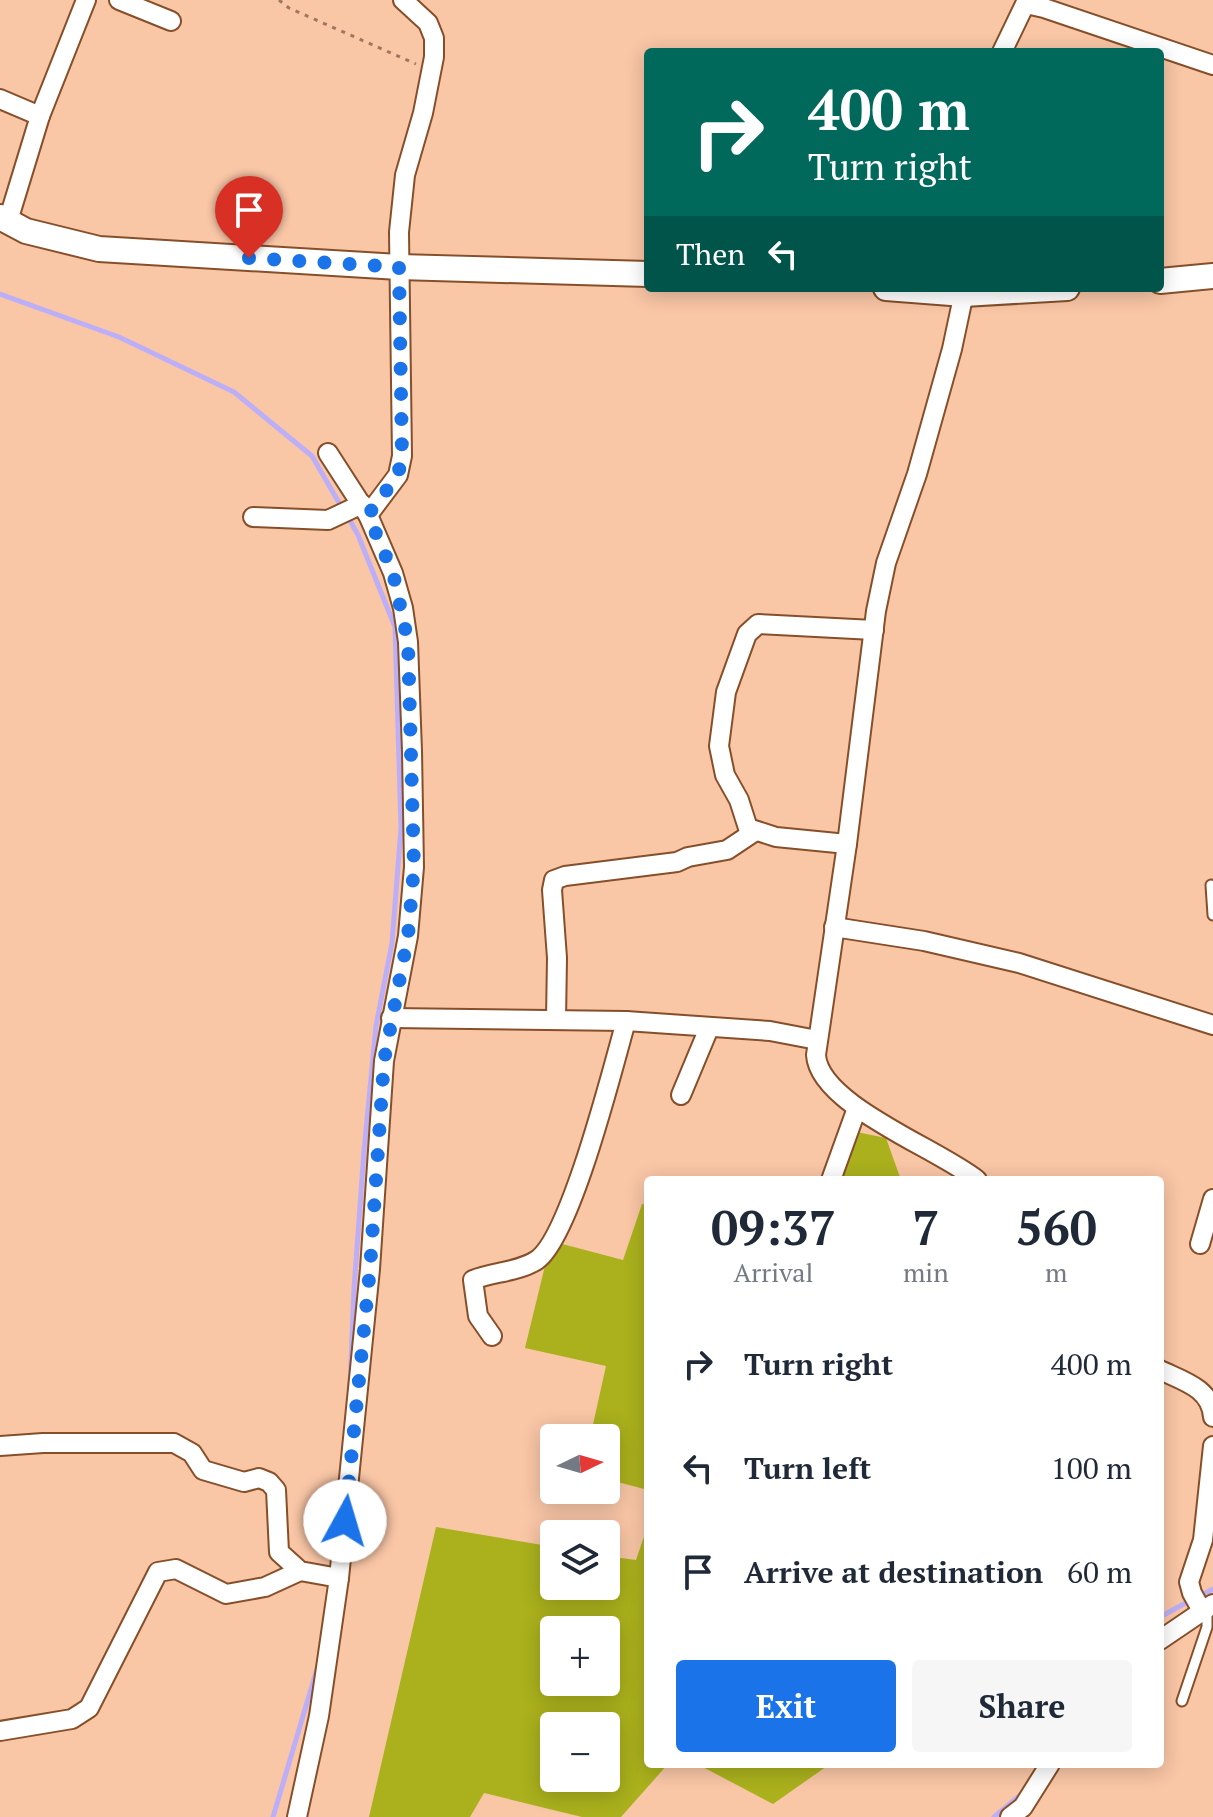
<!DOCTYPE html>
<meta charset="utf-8">
<style>
:root{--surface:#fff;--page:#f6f6f7;--text:#1f2937;--muted:#747a83;--accent:#1a73e8}
body{margin:0;font-family:"PT Serif",serif;background:var(--page);color:var(--text);height:100vh;display:flex;flex-direction:column;font-size:30px;white-space:nowrap}
*{box-sizing:border-box;margin:0}
p{font-size:26px;color:var(--muted)}
.icon{flex:none;width:44px;height:44px;fill:none;stroke:currentColor;stroke-width:2;stroke-linecap:round;stroke-linejoin:round}
.map{position:relative;flex:1;overflow:hidden}
.sheet{position:absolute;left:644px;top:1176px;width:520px;height:592px;display:flex;flex-direction:column;background:var(--surface);border-radius:8px;box-shadow:0 4px 20px #0003}
.sheet>*{flex:none}
.banner{position:absolute;left:644px;top:48px;width:520px;height:244px;border-radius:8px;box-shadow:0 4px 20px #0003;background:#00695c;color:#fff;overflow:hidden}
.needle{width:52px;rotate:85deg}
.fabs{position:absolute;left:540px;top:1424px;display:grid;gap:16px}
.fabs a{display:grid;place-items:center;width:80px;height:80px;border-radius:8px;background:var(--surface);box-shadow:0 4px 20px #0003;font-size:40px}
.pin{position:absolute;display:grid;place-items:center;width:68px;height:68px;color:#fff;margin:-82px -34px;border-radius:50% 50% 50% 0;rotate:-45deg;box-shadow:0 0 8px #0007}
.pin .icon{rotate:45deg}
.me{position:absolute;width:88px;margin:-44px;rotate:6deg;stroke-linejoin:round;filter:drop-shadow(0 0 6px #0008)}
.turn{display:flex;align-items:center;gap:28px;height:168px;padding:0 32px;font-size:36px}
.turn .icon{width:104px;height:104px;stroke-width:2.5}
.turn b{display:block;font-size:56px;line-height:68px}
.then{display:flex;align-items:center;height:76px;padding:0 32px;background:#0003;gap:16px;font-size:30px}
.eta{display:flex;justify-content:space-evenly;align-items:center;height:136px;text-align:center}
.eta b{font-size:48px;font-weight:600;line-height:56px}
.action{display:flex;gap:16px;margin-top:auto;padding:16px 32px}
.action a{flex:1;height:92px;border-radius:8px;background:var(--accent);color:#fff;font-size:32px;font-weight:600;line-height:92px;text-align:center}
.action a+a{background:var(--page);color:var(--text)}
ul{padding:0;list-style:none}
li{display:flex;align-items:center;gap:24px;height:104px;padding:0 32px}
li div{flex:1}
li b{display:block;font-size:30px}
li em{font-style:normal}
.map>svg:first-child{display:block}
</style>
<div class="map">
<svg width="1213" height="1817" viewBox="0 0 1213 1817">
<rect width="100%" height="100%" fill="#f9c6a6"/>
<g fill="#aab11c" fill-rule="evenodd">
<polygon points="842,1129 886,1138 901,1180 822,1180"/>
<polygon points="642,1204 648,1205 648,1490 606,1479 606,1438 590,1438 606,1366 525,1348 551,1241 623,1260"/>
<path d="M648,1525V1764H668L621,1817H582L484,1793L470,1817H369L436,1527L554,1547V1586H606V1556L636,1560ZM554,1630H606V1682H554ZM554,1726H606V1778H554Z"/>
<polygon points="697,1764 830,1764 773,1804"/>
</g>
<g fill="none" stroke-linecap="round" stroke-linejoin="round">
<g stroke="#bdaff7" stroke-width="5">
<polyline points="0,294 119,337 234,392 312,456 342,508"/>
<polyline points="348,517 358,535 395,627 401,828 392,943 376,1026 364,1151 354,1289 350,1386"/>
<polyline points="1200,1596 1213,1589"/>
<polyline points="1160,1617 1191,1600"/>
<polyline points="273,1817 317,1669"/>
<polyline points="994,1817 1024,1792"/>
</g>
<defs>
<g id="service">
<polyline points="1211,885 1213,915"/>
<polyline points="1182,1701 1207,1627 1207,1607"/>
</g>
<g id="minor">
<polyline points="119,0 171,21"/>
<polyline points="1026,4 1044,8 1213,65"/>
<polyline points="1002,52 1027,0"/>
<polyline points="0,99 40,116"/>
<polyline points="8,221 40,116 86,0"/>
<path d="M965,288L952,349L917,474L886,563L876,611L847,844L816,1055C819,1105 939,1149 977,1180"/>
<polyline points="368,515 398,475 402,456 399,232 405,175 423,113 434,57 434,38 428,23 403,0"/>
<polyline points="253,517 328,520 362,504"/>
<polyline points="847,844 776,837 748,828 739,800 725,775 719,746 726,692 747,634 758,624 874,630"/>
<polyline points="834,927 924,941 1019,963 1213,1025"/>
<polyline points="391,1018 626,1021 770,1031 817,1040"/>
<polyline points="556,1020 557,958 552,890 554,880 565,876 677,862 688,857 727,850 754,832"/>
<polyline points="681,1095 709,1028"/>
<polyline points="831,1180 857,1108"/>
<polyline points="1200,1244 1213,1199"/>
<path d="M492,1336L478,1316L473,1280C492,1272 519,1272 537,1260C571,1236 613,1067 626,1021"/>
<path d="M1160,1370C1183,1381 1211,1388 1213,1417"/>
<polyline points="0,1446 43,1443 174,1443 192,1453 203,1470 244,1482 259,1478 269,1482 276,1490 279,1552 300,1571 339,1578"/>
<polyline points="1202,1611 1192,1593 1189,1582 1203,1540 1213,1446"/>
<polyline points="1160,1640 1213,1604"/>
<polyline points="0,1731 72,1719 89,1708 158,1572 176,1569 226,1594 265,1587 300,1571"/>
<polyline points="297,1817 319,1716 339,1578 370,1269 384,1061 408,936 414,867 412,751 408,642 403,608 393,573 368,515 328,453"/>
<polyline points="1010,1817 1023,1807 1050,1764"/>
</g>
<g id="tertiary">
<polyline points="0,217 26,231 99,249 399,267 648,274"/>
<polyline points="1160,281 1213,276"/>
<polyline points="886,288 964,294 1067,288"/>
</g>
</defs>
<use href="#service" stroke="#864f29" stroke-width="13"/>
<use href="#minor" stroke="#864f29" stroke-width="22"/>
<use href="#tertiary" stroke="#864f29" stroke-width="28"/>
<polyline stroke="#9d7860" stroke-width="3" stroke-dasharray="4 6" stroke-linecap="butt" points="279,0 289,8 416,64"/>
<use href="#service" stroke="#fff" stroke-width="9"/>
<use href="#minor" stroke="#fff" stroke-width="18"/>
<use href="#tertiary" stroke="#fff" stroke-width="24"/>
</g>
<g fill="none" stroke-linecap="round" stroke-linejoin="round">
<polyline stroke="#1a73e8" stroke-width="14" stroke-dasharray="0 25.2" points="249,258 399,267 402,456 398,475 368,515 393,573 408,642 414,867 408,936 384,1061 370,1269 345,1521"/>
</g>
</svg>
<div class="fabs">
<a><svg class="needle" viewBox="-14 -14 28 28"><path d="M0-13l5 13h-10z" fill="#e53935"/><path d="M0 13l5-13h-10z" fill="#747a83"/></svg></a>
<a><svg class="icon" aria-label="layers" viewBox="0 0 24 24"><path d="M12 4l9 5-9 5-9-5zM3 14l9 5 9-5"/></svg></a>
<a>+</a>
<a>−</a>
</div>
<div class="pin" style="left:249px;top:258px;background:#d93025"><svg class="icon" aria-label="arrive" viewBox="0 0 24 24"><path d="M6 21V4h12l-3 4 3 4H6"/></svg></div>
<svg class="me" style="left:345px;top:1521px" viewBox="-20 -20 40 40"><circle r="19" fill="#fff"/><path d="M0-13L10 11 0 6-10 11z" fill="#1a73e8"/></svg>
<div class="banner">
<div class="turn"><svg class="icon" aria-label="right" viewBox="0 0 24 24"><path d="M7 20v-9h11M14 6l5 5-5 5"/></svg><div><b>400 m</b>Turn right</div></div>
<div class="then">Then<svg class="icon" aria-label="left" viewBox="0 0 24 24"><path d="M17 20v-9H6M10 6l-5 5 5 5"/></svg></div>
</div>
<section class="sheet">
<div class="eta">
<div><b>09:37</b><p>Arrival</p></div>
<div><b>7</b><p>min</p></div>
<div><b>560</b><p>m</p></div>
</div>
<ul>
<li><svg class="icon" aria-label="right" viewBox="0 0 24 24"><path d="M7 20v-9h11M14 6l5 5-5 5"/></svg><div><b>Turn right</b></div><em>400 m</em></li>
<li><svg class="icon" aria-label="left" viewBox="0 0 24 24"><path d="M17 20v-9H6M10 6l-5 5 5 5"/></svg><div><b>Turn left</b></div><em>100 m</em></li>
<li><svg class="icon" aria-label="arrive" viewBox="0 0 24 24"><path d="M6 21V4h12l-3 4 3 4H6"/></svg><div><b>Arrive at destination</b></div><em>60 m</em></li>
</ul>
<div class="action"><a>Exit</a><a>Share</a></div>
</section>
</div>
